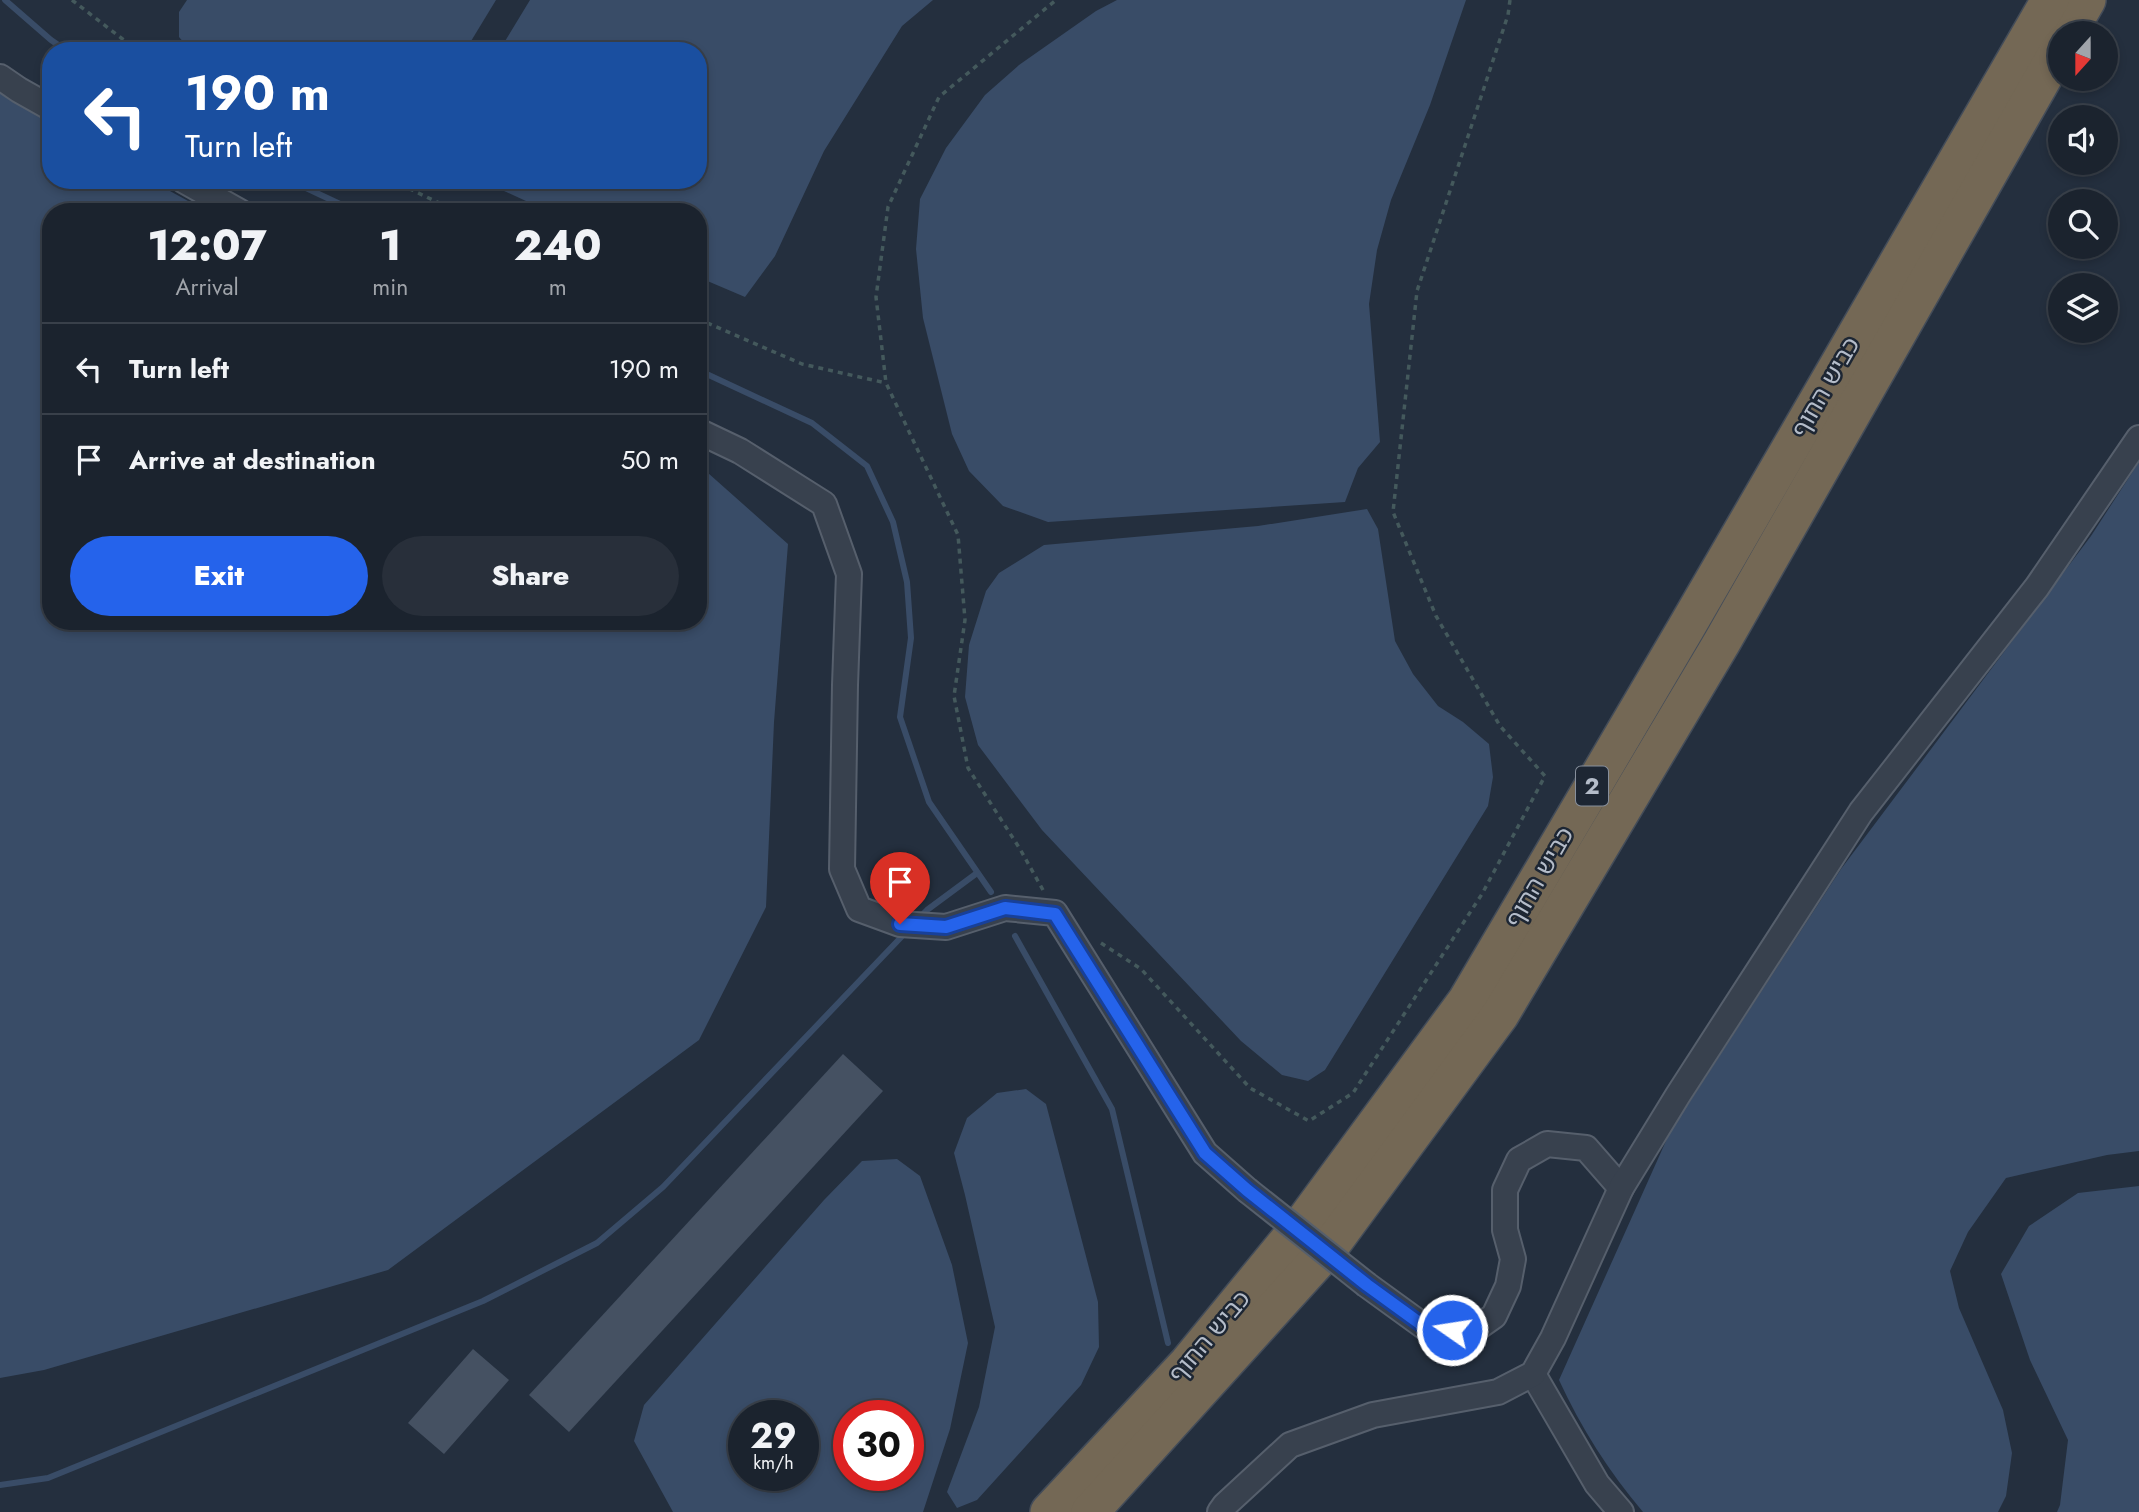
<!DOCTYPE html>
<meta charset="utf-8">
<style>
:root{--surface:#1b232e;--page:#282f3a;--text:#f1f3f6;--muted:#a0a4aa;--line:#39404a;--accent:#2563eb}
body{margin:0;font-family:Jost,"Noto Sans Hebrew",sans-serif;background:var(--page);color:var(--text);height:100vh;display:flex;flex-direction:column;font-size:26px;white-space:nowrap}
*{box-sizing:border-box;margin:0}
p{font-size:23px;color:var(--muted)}
.icon{flex:none;width:38px;height:38px;fill:none;stroke:currentColor;stroke-width:2;stroke-linecap:round;stroke-linejoin:round}
.map{position:relative;flex:1;overflow:hidden}
.side{position:absolute;left:42px;top:203px;width:665px;height:427px;display:flex;flex-direction:column;background:var(--surface);border-radius:28px;box-shadow:0 4px 10px #0003,0 0 0 2px var(--line)}
.side>*{flex:none}
.top-card{position:absolute;left:42px;top:42px;width:665px;height:147px;border-radius:28px;box-shadow:0 4px 10px #0003,0 0 0 2px var(--line);background:#1a4fa0;color:#fff;overflow:hidden}
.needle{width:46px;rotate:201deg}
.controls{position:absolute;left:2048px;top:21px;display:grid;gap:14px}
.controls a{display:grid;place-items:center;width:70px;height:70px;border-radius:50%;background:var(--surface);box-shadow:0 4px 10px #0003,0 0 0 2px var(--line);font-size:35px}
.speed{position:absolute;left:728px;top:1400px;display:flex;gap:14px;font-size:35px;font-weight:700;text-align:center}
.speed>*{display:grid;place-content:center;width:91px;height:91px;border-radius:50%;background:var(--surface);box-shadow:0 4px 10px #0003,0 0 0 2px var(--line);line-height:1}
.speed small{font-size:18px;font-weight:400}
.speed .limit{border:10px solid #d22;background:#fff;color:#111}
.pin{position:absolute;display:grid;place-items:center;width:60px;height:60px;color:#fff;margin:-72px -30px;border-radius:50% 50% 50% 0;rotate:-45deg;box-shadow:0 0 7px #0007}
.pin .icon{rotate:45deg}
.me{position:absolute;width:77px;margin:-38px;rotate:283deg;stroke-linejoin:round;filter:drop-shadow(0 0 5px #0008)}
.turn{display:flex;align-items:center;gap:24px;height:147px;padding:0 28px;font-size:32px}
.turn .icon{width:91px;height:91px;stroke-width:2.5}
.turn b{display:block;font-size:49px;line-height:60px}
.eta{display:flex;justify-content:space-evenly;align-items:center;height:119px;text-align:center}
.eta b{font-size:42px;font-weight:800;line-height:49px}
.action{display:flex;gap:14px;margin-top:auto;padding:14px 28px}
.action a{flex:1;height:80px;border-radius:42px;background:var(--accent);color:#fff;font-size:28px;font-weight:800;line-height:80px;text-align:center}
.action a+a{background:var(--page);color:var(--text)}
ul{padding:0;list-style:none}
li{display:flex;align-items:center;gap:21px;height:91px;padding:0 28px;border-top:2px solid var(--line)}
li div{flex:1}
li b{display:block;font-size:26px}
li em{font-style:normal}
.map>svg:first-child{display:block}
</style>
<div class="map">
<svg width="2139" height="1512" viewBox="0 0 2139 1512">
<rect width="100%" height="100%" fill="#242f3e"/>
<g fill="#394c67" fill-rule="evenodd">
<polygon points="187,0 496,0 465,51 191,51 179,37 179,12"/>
<polygon points="530,0 933,0 902,26 824,151 775,256 745,297 698,277 698,212 550,212 480,180 698,180 698,51 499,51"/>
<polygon points="1117,0 1466,0 1430,105 1391,200 1377,250 1369,304 1380,442 1358,468 1345,502 1048,522 1003,506 969,471 952,434 923,318 916,249 920,199 946,148 985,95 1019,65 1096,11"/>
<polygon points="0,92 51,122 51,180 150,180 208,212 51,212 51,621 698,621 698,468 708,473 788,544 774,722 766,907 699,1040 388,1270 44,1370 0,1378"/>
<path d="M2139,462V1151L2107,1155L2006,1178L1968,1232L1950,1271L1959,1308L2003,1410L2012,1453L2006,1496L1998,1512H1643C1609,1472 1581,1428 1559,1380L1670,1132L1841,869L2091,536Z"/>
<polygon points="1367,509 1378,529 1395,641 1413,674 1438,706 1463,722 1489,744 1493,777 1488,806 1325,1070 1308,1081 1282,1075 1241,1041 1042,830 978,745 965,697 969,645 986,591 999,573 1044,545 1258,526"/>
<polygon points="1026,1089 1046,1104 1098,1302 1099,1347 1081,1385 977,1500 957,1508 947,1492 979,1407 995,1327 965,1195 954,1153 967,1118 997,1093"/>
<path d="M897,1159L920,1176L952,1265L968,1343L950,1429L923,1512H673L634,1441L644,1405L824,1200L862,1161ZM744,1416H803V1475H744ZM849,1416H908V1475H849Z"/>
<polygon points="2139,1186 2139,1512 2057,1512 2060,1505 2068,1440 2030,1360 2001,1274 2029,1226 2078,1193"/>
</g>
<g fill="none" stroke-linecap="round" stroke-linejoin="round">
<g stroke="#394c67" stroke-width="6">
<polyline points="5,0 51,40 67,51"/>
<polyline points="289,180 357,212"/>
<polyline points="698,370 812,423 867,466 893,522 907,582 911,638 900,717 929,802 991,892"/>
<polyline points="919,918 927,910 977,873"/>
<polyline points="1015,936 1112,1109 1168,1343"/>
<polyline points="0,1485 48,1478 483,1301 597,1243 663,1187 907,931"/>
</g>
</g>
<g fill="#455162">
<polygon points="843,1054 883,1091 569,1432 529,1395"/>
<polygon points="473,1349 509,1380 444,1454 408,1423"/>
</g>
<g fill="none" stroke-linecap="round" stroke-linejoin="round">
<defs>
<g id="minor">
<polyline points="0,77 19,90 51,108"/>
<polyline points="183,180 240,212"/>
<polyline points="698,431 740,451 824,504 849,574 845,685 842,869 859,909 900,924 946,927 1005,908 1055,913 1205,1153 1247,1190"/>
<polyline points="1367,1285 1429,1330 1474,1330 1494,1316 1508,1286 1513,1259 1505,1230 1505,1190 1519,1160 1547,1144 1586,1148 1621,1188"/>
<polyline points="1533,1374 1597,1484 1621,1512"/>
<polyline points="1220,1512 1225,1505 1290,1445 1373,1415 1498,1392 1533,1374 1553,1338 1621,1188 1678,1095 1861,812 2037,587 2139,438"/>
</g>
<g id="highway">
<polyline points="2068,33 2087,0"/>
<polyline points="1049,1512 1188,1363 1306,1219 1467,1000 1686,628 2050,0"/>
<polyline points="1090,1512 1329,1248 1500,1015 1722,642 2060,48"/>
</g>
</defs>
<use href="#minor" stroke="#565f6c" stroke-width="28"/>
<use href="#highway" stroke="#434c59" stroke-width="40"/>
<g stroke="#44595c" stroke-width="3.5" stroke-dasharray="5 5" stroke-linecap="butt">
<polyline points="72,0 138,51"/>
<polyline points="391,180 458,212"/>
<polyline points="698,319 802,364 886,383"/>
<polyline points="1043,890 1020,849 968,768 954,696 965,620 958,535 886,383 876,297 888,207 939,97 1056,0"/>
<polyline points="1101,943 1141,969 1250,1088 1309,1121 1353,1093 1482,894 1545,776 1500,726 1436,616 1393,512 1417,291 1508,15 1510,0"/>
</g>
<use href="#minor" stroke="#38414e" stroke-width="24"/>
<use href="#highway" stroke="#746855" stroke-width="37"/>
<defs>
<polyline id="minor-bridge" points="1247,1190 1367,1285"/>
</defs>
<use href="#minor-bridge" stroke="#565f6c" stroke-width="28" stroke-linecap="butt"/>
<use href="#minor-bridge" stroke="#38414e" stroke-width="24"/>
</g>
<g fill="none" stroke-linecap="round" stroke-linejoin="round">
<defs>
<polyline id="route" points="900,924 946,927 1005,908 1055,914 1205,1153 1247,1190 1367,1285 1429,1330 1452,1330"/>
</defs>
<use href="#route" stroke="#184099" stroke-width="18"/>
<use href="#route" stroke="#2563eb" stroke-width="12"/>
</g>
<g text-anchor="middle" dominant-baseline="central" stroke-width="5" stroke-linejoin="round" paint-order="stroke">
<rect fill="#1d2633" stroke="#878f9c" stroke-width="2" x="1576" y="766.5" width="32" height="39" rx="5"/>
<g font-size="23" font-weight="bold" fill="#b4bcc9">
<text x="1592" y="786">2</text>
</g>
<g font-size="24" fill="#b4bcc9" stroke="#1d2633">
<text transform="translate(1825 387) rotate(-60)">כביש החוף</text>
<text transform="translate(1539 877) rotate(-60)">כביש החוף</text>
<text transform="translate(1209 1336) rotate(-50)">כביש החוף</text>
</g>
</g>
</svg>
<div class="controls">
<a><svg class="needle" viewBox="-14 -14 28 28"><path d="M0-13l5 13h-10z" fill="#e53935"/><path d="M0 13l5-13h-10z" fill="#a0a4aa"/></svg></a>
<a><svg class="icon" aria-label="sound" viewBox="0 0 24 24"><path d="M4 9h4l5-4v14l-5-4H4zM17 9q2 3 0 6"/></svg></a>
<a><svg class="icon" aria-label="search" viewBox="0 0 24 24"><circle cx="10" cy="10" r="6"/><path d="M15 15l6 6"/></svg></a>
<a><svg class="icon" aria-label="layers" viewBox="0 0 24 24"><path d="M12 4l9 5-9 5-9-5zM3 14l9 5 9-5"/></svg></a>
</div>
<div class="speed"><div>29<small>km/h</small></div><div class="limit">30</div></div>
<div class="pin" style="left:900px;top:924px;background:#d93025"><svg class="icon" aria-label="arrive" viewBox="0 0 24 24"><path d="M6 21V4h12l-3 4 3 4H6"/></svg></div>
<svg class="me" style="left:1452px;top:1330px" viewBox="-20 -20 40 40"><circle r="17" fill="#2563eb" stroke="#fff" stroke-width="3"/><path d="M0-11L8 9 0 5-8 9z" fill="#fff"/></svg>
<div class="top-card">
<div class="turn"><svg class="icon" aria-label="left" viewBox="0 0 24 24"><path d="M17 20v-9H6M10 6l-5 5 5 5"/></svg><div><b>190 m</b>Turn left</div></div>
</div>
<section class="side">
<div class="eta">
<div><b>12:07</b><p>Arrival</p></div>
<div><b>1</b><p>min</p></div>
<div><b>240</b><p>m</p></div>
</div>
<ul>
<li><svg class="icon" aria-label="left" viewBox="0 0 24 24"><path d="M17 20v-9H6M10 6l-5 5 5 5"/></svg><div><b>Turn left</b></div><em>190 m</em></li>
<li><svg class="icon" aria-label="arrive" viewBox="0 0 24 24"><path d="M6 21V4h12l-3 4 3 4H6"/></svg><div><b>Arrive at destination</b></div><em>50 m</em></li>
</ul>
<div class="action"><a>Exit</a><a>Share</a></div>
</section>
</div>
